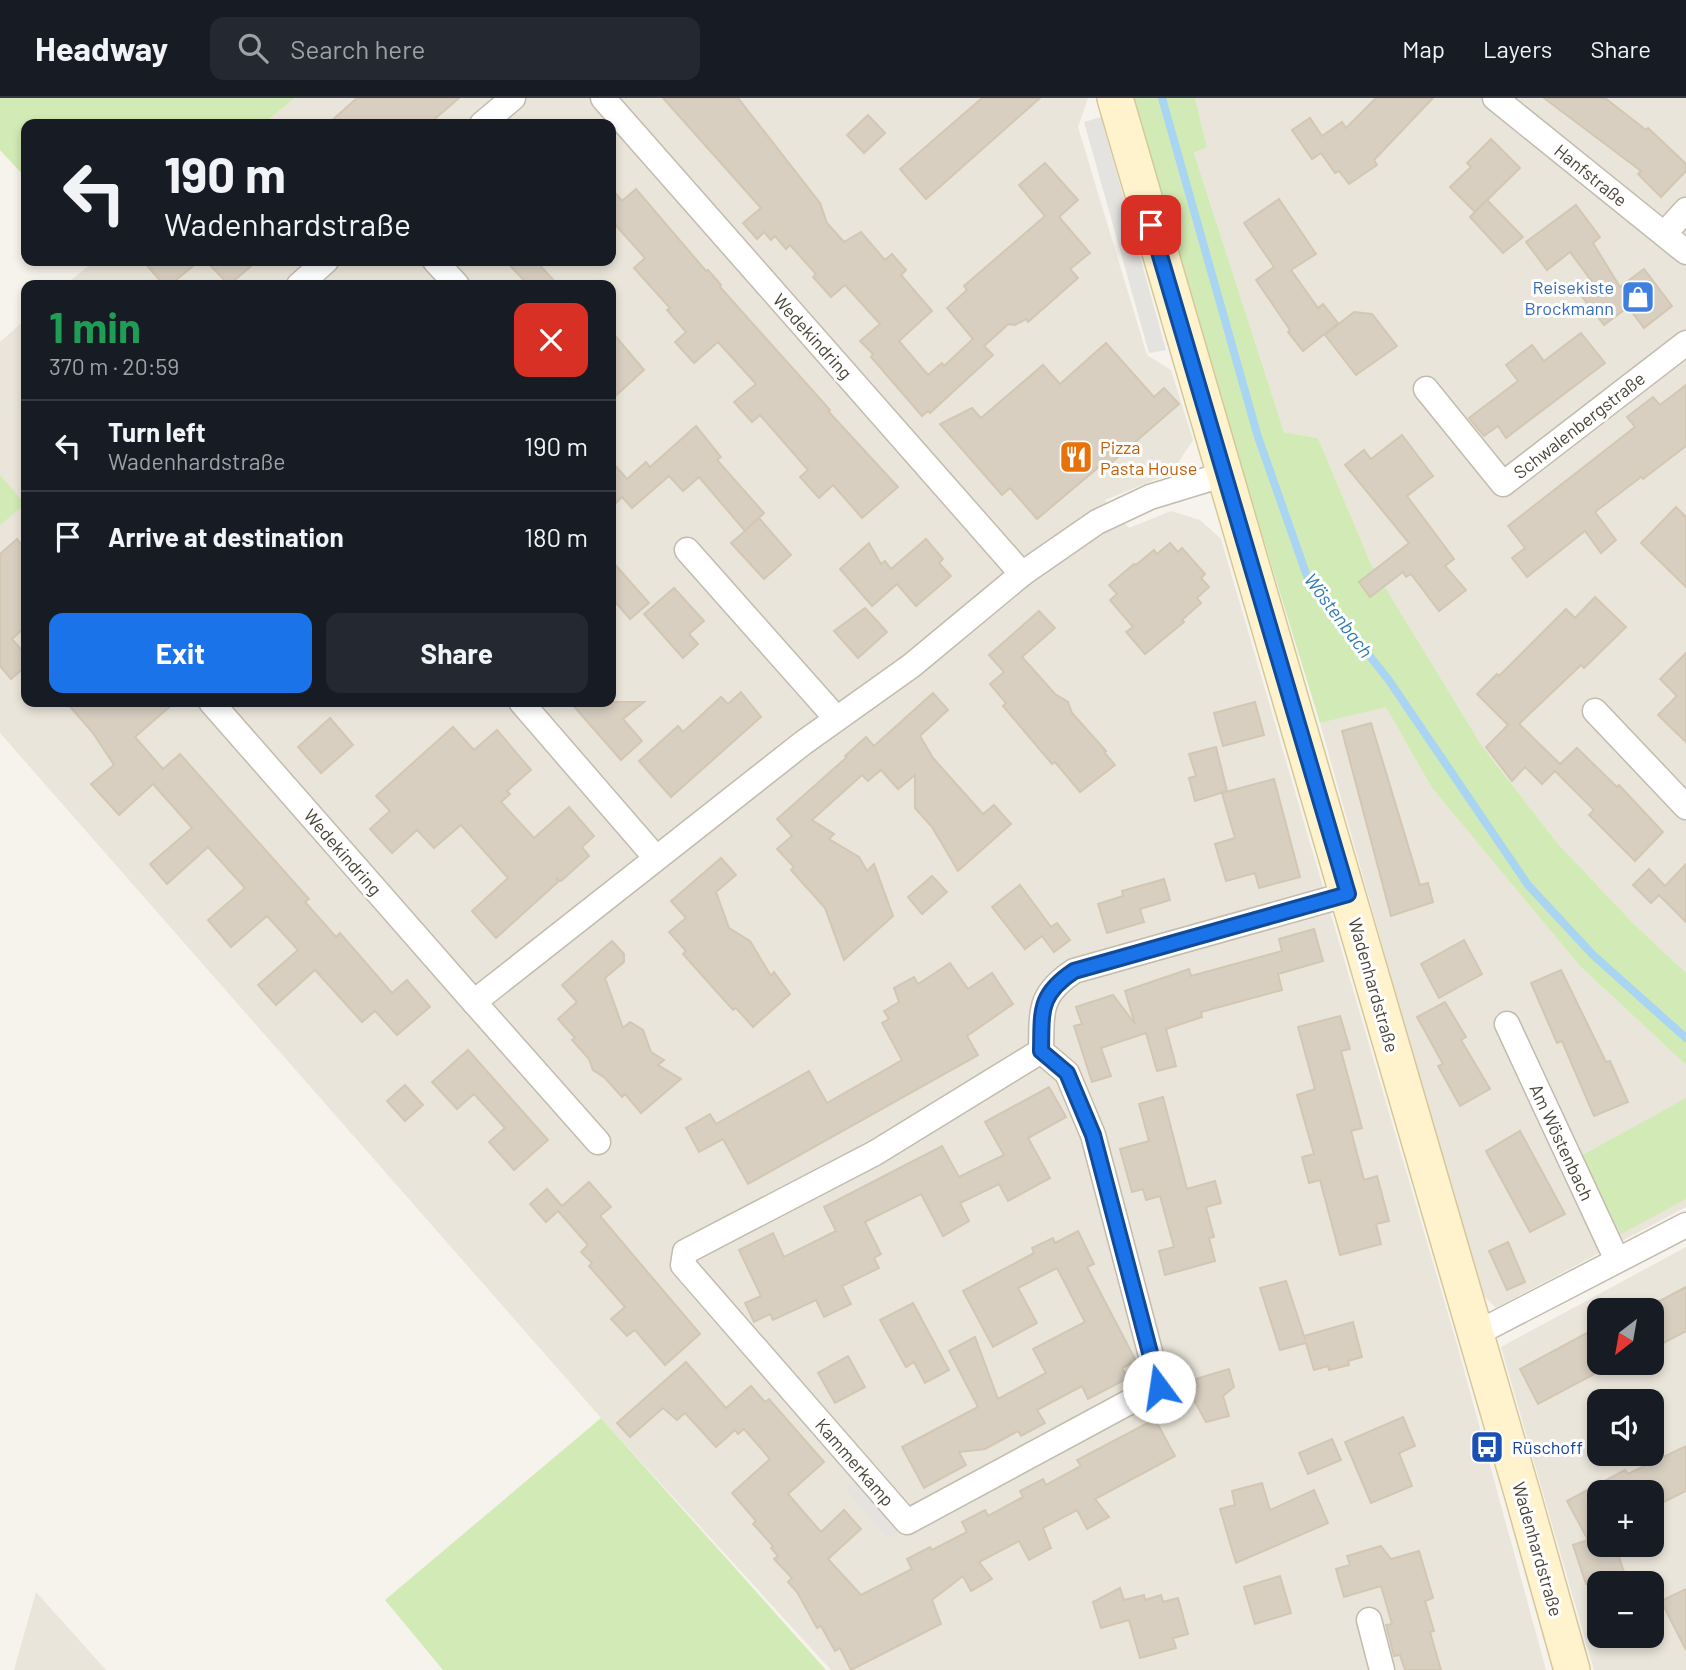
<!DOCTYPE html>
<meta charset="utf-8">
<style>
:root{--surface:#171b24;--page:#242831;--text:#f1f3f6;--muted:#9ea1a6;--line:#363941;--accent:#1a73e8}
body{margin:0;font-family:Barlow,sans-serif;background:var(--page);color:var(--text);height:100vh;display:flex;flex-direction:column;font-size:26px;white-space:nowrap}
*{box-sizing:border-box;margin:0}
p{font-size:23px;color:var(--muted)}
.icon{flex:none;width:38px;height:38px;fill:none;stroke:currentColor;stroke-width:2;stroke-linecap:round;stroke-linejoin:round}
.map{position:relative;flex:1;overflow:hidden}
.details{position:absolute;left:21px;top:182px;width:595px;height:427px;display:flex;flex-direction:column;background:var(--surface);border-radius:14px;box-shadow:0 4px 10px #0003}
.details>*{flex:none}
.guide{position:absolute;left:21px;top:21px;width:595px;height:147px;border-radius:14px;box-shadow:0 4px 10px #0003;background:#171b24;color:var(--text);overflow:hidden}
.needle{width:46px;rotate:211deg}
.buttons{position:absolute;left:1587px;top:1200px;display:grid;gap:14px}
.buttons a{display:grid;place-items:center;width:77px;height:77px;border-radius:14px;background:var(--surface);box-shadow:0 4px 10px #0003;font-size:35px}
.pin{position:absolute;display:grid;place-items:center;width:60px;height:60px;color:#fff;margin:-30px;border-radius:14px;box-shadow:0 4px 10px #0006}
.me{position:absolute;width:77px;margin:-38px;rotate:346deg;stroke-linejoin:round;filter:drop-shadow(0 0 5px #0008)}
.turn{display:flex;align-items:center;gap:24px;height:147px;padding:0 28px;font-size:32px}
.turn .icon{width:91px;height:91px;stroke-width:2.5}
.turn b{display:block;font-size:49px;line-height:60px}
.round{display:grid;place-items:center;flex:none;width:74px;height:74px;border-radius:14px;background:var(--page)}
.head{display:flex;align-items:center;justify-content:space-between;height:119px;padding:0 28px}
h1{font-size:42px;font-weight:700;line-height:52px;color:#1e9e55}
.primary-button{display:flex;gap:14px;margin-top:auto;padding:14px 28px}
.primary-button a{flex:1;height:80px;border-radius:14px;background:var(--accent);color:#fff;font-size:28px;font-weight:700;line-height:80px;text-align:center}
.primary-button a+a{background:var(--page);color:var(--text)}
ul{padding:0;list-style:none}
li{display:flex;align-items:center;gap:21px;height:91px;padding:0 28px;border-top:2px solid var(--line)}
li div{flex:1}
li b{display:block;font-size:26px}
li em{font-style:normal}
header{display:flex;align-items:center;gap:42px;box-sizing:border-box;height:98px;padding:0 35px;background:var(--surface);border-bottom:2px solid var(--line)}
header strong{font-size:33px}
nav{display:flex;gap:38px;margin-inline-start:auto;font-size:24px}
.search{width:490px;height:63px;background:var(--page);display:flex;align-items:center;gap:18px;box-sizing:border-box;padding:0 24px;border-radius:14px;color:var(--muted);font-size:26px}
.map>svg:first-child{display:block}
</style>
<header>
<strong>Headway</strong>
<div class="search"><svg class="icon" aria-label="search" viewBox="0 0 24 24"><circle cx="10" cy="10" r="6"/><path d="M15 15l6 6"/></svg>Search here</div>
<nav><a>Map</a><a>Layers</a><a>Share</a></nav>
</header>
<div class="map">
<svg width="1686" height="1572" viewBox="0 0 1686 1572">
<rect width="100%" height="100%" fill="#f6f3ec"/>
<g fill="#eae5da" fill-rule="evenodd">
<polygon points="295,0 1088,0 1078,29 1147,257 1171,272 1193,342 1178,365 1159,380 1105,402 1129,430 1171,413 1200,422 1221,441 1458,1250 1546,1572 831,1572 601,1320 0,635 0,244 26,221 26,604 611,604 611,187 65,187 94,163 611,163 611,26 263,26"/>
<polygon points="1195,0 1686,0 1686,875 1633,825 1558,746 1482,648 1371,466 1318,340 1284,334 1194,55 1207,49"/>
<polygon points="1386,608 1432,690 1579,867 1686,967 1686,1109 1496,1210 1479,1193 1320,625"/>
<path d="M1686,1149V1572H1594L1501,1249ZM1600,1213H1652V1265H1600ZM1600,1304H1652V1356H1600ZM1600,1395H1652V1447H1600ZM1600,1486H1652V1538H1600Z"/>
<polygon points="36,1494 106,1572 14,1572"/>
</g>
<g fill="#d2eab5">
<polygon points="0,0 295,0 263,26 26,26 26,80 0,52"/>
<polygon points="1128,0 1195,0 1207,49 1194,55 1284,334 1318,340 1371,466 1482,648 1558,746 1633,825 1686,875 1686,967 1579,867 1432,690 1386,609 1320,625"/>
<polygon points="0,377 25,406 0,427"/>
<polygon points="1686,1000 1686,1101 1621,1136 1579,1059"/>
<polygon points="601,1320 826,1572 443,1572 385,1502"/>
</g>
<g fill="#e5e3e0">
<polygon points="1101,19 1166,252 1149,255 1084,24"/>
<polygon points="860,1379 902,1429 888,1441 846,1391"/>
</g>
<g fill="none" stroke-linecap="round" stroke-linejoin="round">
<polyline stroke="#a9d4f2" stroke-width="8" points="1162,0 1258,339 1308,481 1388,581 1528,787 1593,857 1686,940"/>
</g>
<g fill="#d8cfc1" stroke="#d3c7b4" stroke-width="2">
<polygon points="357,0 459,0 429,26 328,26"/>
<polygon points="663,0 738,0 820,105 827,125 844,144 861,134 885,162 892,156 906,172 901,177 932,213 899,243 928,277 942,265 944,268 973,241 947,210 967,192 964,188 1045,118 1019,87 1045,65 1078,102 1059,119 1090,155 1070,171 1078,180 1028,224 1026,221 1015,227 1008,226 1002,232 984,248 993,257 930,315 928,313 922,318 871,259 873,256 860,243 880,226 845,187 831,199 813,179 816,176 790,147 786,151 775,138 771,142 764,134 757,141 743,125 761,110"/>
<polygon points="982,0 1040,0 926,101 900,71"/>
<polygon points="1376,0 1433,0 1374,62 1377,67 1349,86 1339,73 1335,75 1321,55 1312,61 1292,32 1310,20 1322,38 1342,24 1346,30"/>
<polygon points="1544,0 1605,0 1646,32 1648,30 1686,66 1686,73 1661,99 1638,76 1641,73"/>
<polygon points="868,17 885,35 864,55 847,37"/>
<polygon points="1491,41 1520,70 1475,114 1450,89 1471,69 1467,65"/>
<polygon points="611,90 622,103 636,91 706,173 708,172 721,187 720,189 830,312 828,313 898,389 862,420 833,387 819,400 800,379 808,372 760,317 752,324 734,304 756,286 718,244 694,265 675,244 686,234 667,212 670,210 634,170 645,160 611,122"/>
<polygon points="1279,101 1316,156 1291,172 1318,210 1323,206 1338,225 1303,253 1288,234 1290,232 1256,182 1274,169 1244,125"/>
<polygon points="1487,102 1523,139 1503,155 1470,119"/>
<polygon points="1576,107 1600,139 1593,145 1620,189 1644,171 1672,208 1644,230 1628,209 1604,227 1580,196 1593,185 1570,154 1547,172 1526,144"/>
<polygon points="143,163 199,163 170,187 164,187"/>
<polygon points="206,163 257,163 229,187"/>
<polygon points="506,163 536,163 558,187 528,187"/>
<polygon points="1354,214 1372,216 1397,248 1356,277 1325,237"/>
<polygon points="611,233 644,272 611,302"/>
<polygon points="1581,235 1605,265 1506,340 1498,328 1484,338 1469,320 1518,283 1506,267 1532,247 1544,263"/>
<polygon points="1106,245 1154,299 1164,290 1179,306 1103,372 1100,368 1037,421 1010,390 1002,397 940,326 972,310 981,320 1043,267 1060,286"/>
<polygon points="1686,287 1686,348 1643,381 1641,379 1595,414 1616,442 1601,455 1585,433 1527,479 1512,460 1525,450 1508,428 1635,329 1627,319 1653,299 1660,307"/>
<polygon points="696,328 721,359 717,362 764,415 746,432 759,420 791,457 764,481 731,445 745,433 699,379 683,393 669,378 632,410 622,399 611,410 611,363 627,381 646,364 650,369"/>
<polygon points="1402,337 1433,378 1407,398 1454,461 1445,468 1466,492 1439,513 1411,476 1406,479 1403,474 1370,499 1359,484 1409,445 1345,367 1364,352 1371,361"/>
<polygon points="1676,409 1686,419 1686,489 1641,445"/>
<polygon points="17,441 26,452 26,528 12,541 26,557 26,568 11,581 0,568 0,456"/>
<polygon points="926,441 943,461 939,465 951,478 916,508 897,486 872,508 840,471 869,445 881,466 885,463 891,471"/>
<polygon points="1170,445 1178,454 1182,450 1205,476 1201,480 1209,489 1197,500 1201,505 1182,522 1184,524 1145,556 1126,534 1133,529 1110,502 1117,496 1109,487 1134,466 1136,467 1154,452 1157,456"/>
<polygon points="611,462 649,505 630,521 611,499"/>
<polygon points="674,490 704,523 689,536 698,546 683,560 644,516"/>
<polygon points="1595,499 1626,529 1584,570 1581,567 1519,626 1560,666 1577,650 1617,689 1619,687 1663,734 1635,763 1589,717 1594,712 1555,673 1542,686 1525,669 1512,683 1486,649 1508,627 1477,596 1497,576 1499,578 1566,511 1575,520"/>
<polygon points="865,510 887,534 858,560 834,533"/>
<polygon points="1039,513 1055,530 1022,559 1055,596 1068,604 1072,615 1106,653 1104,654 1115,667 1080,694 1055,664 1052,666 1003,608 1006,605 990,586 1004,574 989,557"/>
<polygon points="1686,555 1686,644 1658,617 1677,598 1660,581"/>
<polygon points="741,594 761,619 671,699 639,663 678,628 683,634 721,599 728,606"/>
<polygon points="933,595 948,612 920,638 933,660 983,716 994,707 1011,726 958,773 932,729 915,710 915,677 898,691 881,672 868,683 862,677 812,722 834,736 829,741 859,759 867,773 874,766 893,818 844,862 825,810 791,772 794,769 777,751 792,738 777,721 847,659 845,658 866,639 874,648"/>
<polygon points="66,604 175,604 135,639 163,671 180,656 309,801 305,804 336,839 340,835 392,895 407,882 430,909 397,937 375,913 362,924 315,872 276,907 258,887 298,852 267,818 231,849 208,822 245,790 208,749 167,786 150,766 192,730 153,686 119,717 91,686 114,667 93,635"/>
<polygon points="570,604 644,604 623,621 642,643 621,662"/>
<polygon points="1255,604 1264,637 1223,648 1214,615"/>
<polygon points="330,620 353,647 321,675 298,649"/>
<polygon points="1371,625 1420,787 1428,785 1433,804 1391,818 1342,633"/>
<polygon points="453,629 474,652 497,632 531,672 507,693 510,696 501,704 534,740 569,709 594,738 582,749 589,758 561,783 556,780 559,783 496,840 472,813 508,780 461,727 434,750 417,732 392,755 370,731 390,713 376,698"/>
<polygon points="1216,649 1227,693 1195,703 1189,680 1196,678 1189,656"/>
<polygon points="1274,681 1300,779 1259,790 1255,775 1226,783 1215,746 1235,740 1222,695"/>
<polygon points="721,760 736,777 716,794 729,830 750,843 771,878 774,874 790,896 753,929 736,910 733,912 716,893 683,856 686,853 669,834 686,820 671,803"/>
<polygon points="1686,766 1686,824 1659,797 1651,805 1633,787 1649,771 1665,788"/>
<polygon points="932,778 947,794 922,816 908,799"/>
<polygon points="1164,781 1170,802 1140,811 1144,824 1107,835 1098,806 1123,798 1122,793"/>
<polygon points="1020,787 1051,829 1057,825 1070,842 1054,854 1042,838 1025,851 992,809"/>
<polygon points="1314,831 1323,863 1278,876 1282,892 1201,914 1202,919 1166,931 1176,968 1157,973 1146,935 1101,950 1111,978 1092,984 1074,928 1082,926 1076,909 1113,897 1135,926 1125,893 1189,871 1191,878 1282,853 1279,841"/>
<polygon points="1464,842 1482,876 1439,900 1421,866"/>
<polygon points="612,843 624,856 624,864 605,880 623,930 630,924 643,932 651,954 664,962 658,967 681,981 641,1015 625,996 622,999 605,980 593,972 589,961 572,942 575,940 558,921 577,904 562,887"/>
<polygon points="950,865 968,891 992,875 1013,906 967,938 978,957 748,1086 723,1041 699,1054 686,1030 710,1016 716,1026 809,973 827,1005 902,962 882,925 889,921 884,913 899,904 894,890 914,879 918,886"/>
<polygon points="1561,872 1606,964 1610,963 1628,1004 1594,1018 1562,943 1557,945 1531,885"/>
<polygon points="1445,904 1466,939 1461,942 1490,991 1460,1008 1438,968 1443,966 1417,919"/>
<polygon points="1340,918 1350,951 1341,953 1362,1030 1351,1033 1364,1082 1377,1078 1389,1123 1376,1126 1381,1146 1340,1157 1320,1082 1309,1085 1302,1059 1314,1056 1297,997 1315,991 1298,929"/>
<polygon points="468,952 548,1042 514,1072 489,1044 505,1030 474,996 457,1011 432,984"/>
<polygon points="405,987 423,1007 405,1023 387,1003"/>
<polygon points="1049,989 1066,1019 1028,1040 1050,1080 1008,1103 999,1086 960,1105 969,1123 943,1138 921,1096 865,1124 881,1156 874,1160 879,1170 842,1188 851,1206 824,1219 816,1202 773,1222 770,1216 754,1224 745,1205 761,1198 739,1152 773,1135 784,1159 836,1133 824,1109 942,1048 959,1079 1004,1057 985,1024"/>
<polygon points="1163,999 1187,1091 1215,1083 1221,1105 1206,1109 1214,1139 1209,1140 1215,1163 1165,1177 1159,1153 1174,1149 1160,1098 1146,1102 1143,1091 1132,1094 1120,1051 1149,1043 1139,1006"/>
<polygon points="1520,1033 1565,1116 1530,1134 1486,1053"/>
<polygon points="589,1084 611,1109 600,1118 700,1236 665,1267 635,1232 627,1238 611,1221 625,1209 589,1168 592,1165 581,1154 588,1147 558,1113 546,1124 530,1106 547,1091 562,1108"/>
<polygon points="1078,1133 1094,1166 1087,1169 1136,1263 1122,1270 1128,1280 1088,1301 1082,1288 1037,1312 1045,1325 1021,1338 1018,1333 985,1351 959,1354 966,1367 924,1390 902,1349 978,1309 949,1253 975,1239 998,1301 1046,1275 1033,1251 1085,1224 1057,1170 1018,1190 1037,1225 993,1249 963,1193 1034,1155 1032,1150 1053,1140 1055,1145"/>
<polygon points="1508,1144 1525,1184 1507,1192 1489,1153"/>
<polygon points="1286,1183 1305,1241 1304,1238 1353,1224 1362,1259 1348,1263 1349,1267 1329,1272 1328,1268 1314,1272 1306,1245 1280,1252 1260,1190"/>
<polygon points="1686,1189 1686,1233 1652,1251 1652,1207"/>
<polygon points="913,1205 949,1272 925,1285 914,1264 906,1269 880,1222"/>
<polygon points="1600,1228 1600,1273 1538,1306 1520,1271"/>
<polygon points="848,1258 865,1289 835,1305 818,1275"/>
<polygon points="686,1264 726,1310 751,1288 765,1304 769,1301 824,1364 788,1396 821,1434 844,1412 861,1431 828,1461 861,1497 912,1471 907,1461 930,1449 932,1452 967,1434 962,1424 985,1412 988,1418 1023,1399 1020,1393 1043,1381 1046,1387 1081,1368 1077,1362 1155,1321 1175,1358 1095,1401 1109,1419 1087,1431 1077,1412 1043,1430 1051,1450 1029,1462 1019,1443 979,1464 992,1481 971,1493 963,1478 932,1502 941,1526 851,1572 840,1550 835,1553 821,1528 817,1530 797,1494 788,1484 792,1480 774,1461 778,1458 771,1450 773,1448 753,1426 756,1423 732,1395 770,1361 744,1331 738,1336 735,1332 716,1349 685,1315 677,1322 663,1310 630,1339 617,1325"/>
<polygon points="1229,1271 1234,1289 1223,1298 1229,1318 1206,1324 1188,1291 1198,1288 1196,1281"/>
<polygon points="1403,1319 1415,1348 1399,1355 1412,1388 1371,1405 1345,1344"/>
<polygon points="1332,1341 1341,1362 1308,1376 1299,1355"/>
<polygon points="1686,1348 1686,1393 1652,1410 1652,1395 1600,1395 1600,1447 1615,1447 1628,1486 1586,1486 1573,1447 1588,1442 1567,1403 1625,1372 1628,1376"/>
<polygon points="1262,1385 1270,1412 1314,1392 1328,1425 1236,1465 1220,1411 1235,1407 1232,1393"/>
<polygon points="1381,1448 1391,1461 1419,1453 1433,1500 1425,1503 1434,1533 1430,1534 1441,1572 1405,1572 1400,1557 1394,1558 1386,1527 1392,1526 1381,1488 1344,1499 1336,1471 1350,1467 1347,1458"/>
<polygon points="1280,1478 1291,1515 1255,1526 1244,1489"/>
<polygon points="1120,1490 1124,1502 1144,1497 1145,1502 1161,1497 1163,1504 1178,1500 1188,1536 1173,1540 1176,1550 1140,1560 1129,1522 1101,1530 1093,1504"/>
<polygon points="1686,1491 1686,1552 1661,1503"/>
</g>
<g fill="none" stroke-linecap="round" stroke-linejoin="round">
<defs>
<g id="street">
<polyline points="603,0 1022,476"/>
<polyline points="1495,0 1686,154"/>
<polyline points="482,26 513,0"/>
<polyline points="1664,136 1686,112"/>
<polyline points="435,163 457,187"/>
<polyline points="299,187 326,163"/>
<polyline points="1426,291 1503,386 1686,245"/>
<polyline points="687,452 836,620"/>
<polyline points="211,604 474,904 803,645 911,568 1022,476 1097,424 1150,399 1225,376"/>
<polyline points="521,604 656,760"/>
<polyline points="1595,613 1686,709"/>
<polyline points="474,904 598,1044"/>
<polyline points="1507,926 1617,1162"/>
<path d="M1041,953L875,1055L685,1154L683,1167L907,1424L1159,1288L1093,1037L1067,975L1041,953C1042,913 1038,897 1074,873L1348,796"/>
<polyline points="1474,1233 1489,1229 1686,1127"/>
<polyline points="1369,1522 1382,1572"/>
</g>
<polyline id="secondary" points="1115,0 1523,1398 1572,1572"/>
</defs>
<use href="#street" stroke="#c2bbae" stroke-width="27"/>
<use href="#secondary" stroke="#d6c79b" stroke-width="38"/>
<use href="#street" stroke="#fff" stroke-width="24"/>
<use href="#secondary" stroke="#fff3cd" stroke-width="35"/>
</g>
<g fill="none" stroke-linecap="round" stroke-linejoin="round">
<defs>
<path id="route" d="M1151,127L1348,796L1074,873C1038,897 1042,913 1041,953L1067,975L1093,1037L1159,1289"/>
</defs>
<use href="#route" stroke="#114b97" stroke-width="18"/>
<use href="#route" stroke="#1a73e8" stroke-width="12"/>
</g>
<defs>
<symbol id="shop-square" viewBox="-11 -11 22 22"><rect x="-9" y="-9" width="18" height="18" rx="4" fill="#3f7fe0" stroke="#fff"/><path d="M-5-2.5h2.3a2.7 3.5 0 0 1 5.4 0H5L5.5 6h-11ZM-1.5-2.5h3a1.5 2.3 0 0 0-3 0Z" fill="#fff"/></symbol>
<symbol id="restaurant-square" viewBox="-11 -11 22 22"><rect x="-9" y="-9" width="18" height="18" rx="4" fill="#e8710a" stroke="#fff"/><path d="M-5-6h1v4h1v-4h1v4h1v-4h1v5L-1.5 .5V6h-2V.5L-5-1ZM5-6V6H3V1.5H1.5Q1.5-4 5-6Z" fill="#fff"/></symbol>
<symbol id="bus-square" viewBox="-11 -11 22 22"><rect x="-9" y="-9" width="18" height="18" rx="4" fill="#1a4fb4" stroke="#fff"/><path d="M-5-6H5V4H4V6H2V4H-2V6H-4V4H-5ZM-3.5-4V0h7V-4ZM-3.5 1.2v1.5H-2V1.2ZM2 1.2v1.5H3.5V1.2Z" fill="#fff"/></symbol>
</defs>
<g fill-rule="evenodd">
<use href="#shop-square" x="1619" y="180" width="38" height="38"/>
<use href="#restaurant-square" x="1057" y="340" width="38" height="38"/>
<use href="#bus-square" x="1468" y="1330" width="38" height="38"/>
</g>
<g text-anchor="middle" dominant-baseline="central" stroke-width="6" stroke-linejoin="round" paint-order="stroke">
<g font-size="18" fill="#4b4439" stroke="#fff">
<text transform="translate(1591 77) rotate(39)">Hanfstraße</text>
<text transform="translate(813 238) rotate(48)">Wedekindring</text>
<text transform="translate(1579 327) rotate(-38)">Schwalenbergstraße</text>
<text transform="translate(343 754) rotate(49)">Wedekindring</text>
<text transform="translate(1374 887) rotate(74)">Wadenhardstraße</text>
<text transform="translate(1562 1044) rotate(65)">Am Wöstenbach</text>
<text transform="translate(855 1364) rotate(49)">Kammerkamp</text>
<text transform="translate(1538 1451) rotate(74)">Wadenhardstraße</text>
</g>
<g font-size="18" fill="#366cbe" stroke="#fff" text-anchor="end">
<text x="1614" y="189">Reisekiste<tspan x="1614" dy="21">Brockmann</tspan></text>
</g>
<g font-size="18" fill="#c56008" stroke="#fff" text-anchor="start">
<text x="1100" y="349">Pizza<tspan x="1100" dy="21">Pasta House</tspan></text>
</g>
<g font-size="18" fill="#164399" stroke="#fff" text-anchor="start">
<text x="1512" y="1349">Rüschoff</text>
</g>
<g font-size="19" font-style="italic" fill="#2e7ab2" stroke="#fff">
<text transform="translate(1339 517) rotate(53)">Wöstenbach</text>
</g>
</g>
</svg>
<div class="buttons">
<a><svg class="needle" viewBox="-14 -14 28 28"><path d="M0-13l5 13h-10z" fill="#e53935"/><path d="M0 13l5-13h-10z" fill="#9ea1a6"/></svg></a>
<a><svg class="icon" aria-label="sound" viewBox="0 0 24 24"><path d="M4 9h4l5-4v14l-5-4H4zM17 9q2 3 0 6"/></svg></a>
<a>+</a>
<a>−</a>
</div>
<div class="pin" style="left:1151px;top:127px;background:#d93025"><svg class="icon" aria-label="arrive" viewBox="0 0 24 24"><path d="M6 21V4h12l-3 4 3 4H6"/></svg></div>
<svg class="me" style="left:1159px;top:1289px" viewBox="-20 -20 40 40"><circle r="19" fill="#fff"/><path d="M0-13L10 11 0 6-10 11z" fill="#1a73e8"/></svg>
<div class="guide">
<div class="turn"><svg class="icon" aria-label="left" viewBox="0 0 24 24"><path d="M17 20v-9H6M10 6l-5 5 5 5"/></svg><div><b>190 m</b>Wadenhardstraße</div></div>
</div>
<section class="details">
<div class="head"><div><h1>1 min</h1><p>370 m · 20:59</p></div><a class="round" style="background:#d93025;color:#fff"><svg class="icon" aria-label="close" viewBox="0 0 24 24"><path d="M6 6l12 12M18 6L6 18"/></svg></a></div>
<ul>
<li><svg class="icon" aria-label="left" viewBox="0 0 24 24"><path d="M17 20v-9H6M10 6l-5 5 5 5"/></svg><div><b>Turn left</b><p>Wadenhardstraße</p></div><em>190 m</em></li>
<li><svg class="icon" aria-label="arrive" viewBox="0 0 24 24"><path d="M6 21V4h12l-3 4 3 4H6"/></svg><div><b>Arrive at destination</b></div><em>180 m</em></li>
</ul>
<div class="primary-button"><a>Exit</a><a>Share</a></div>
</section>
</div>
